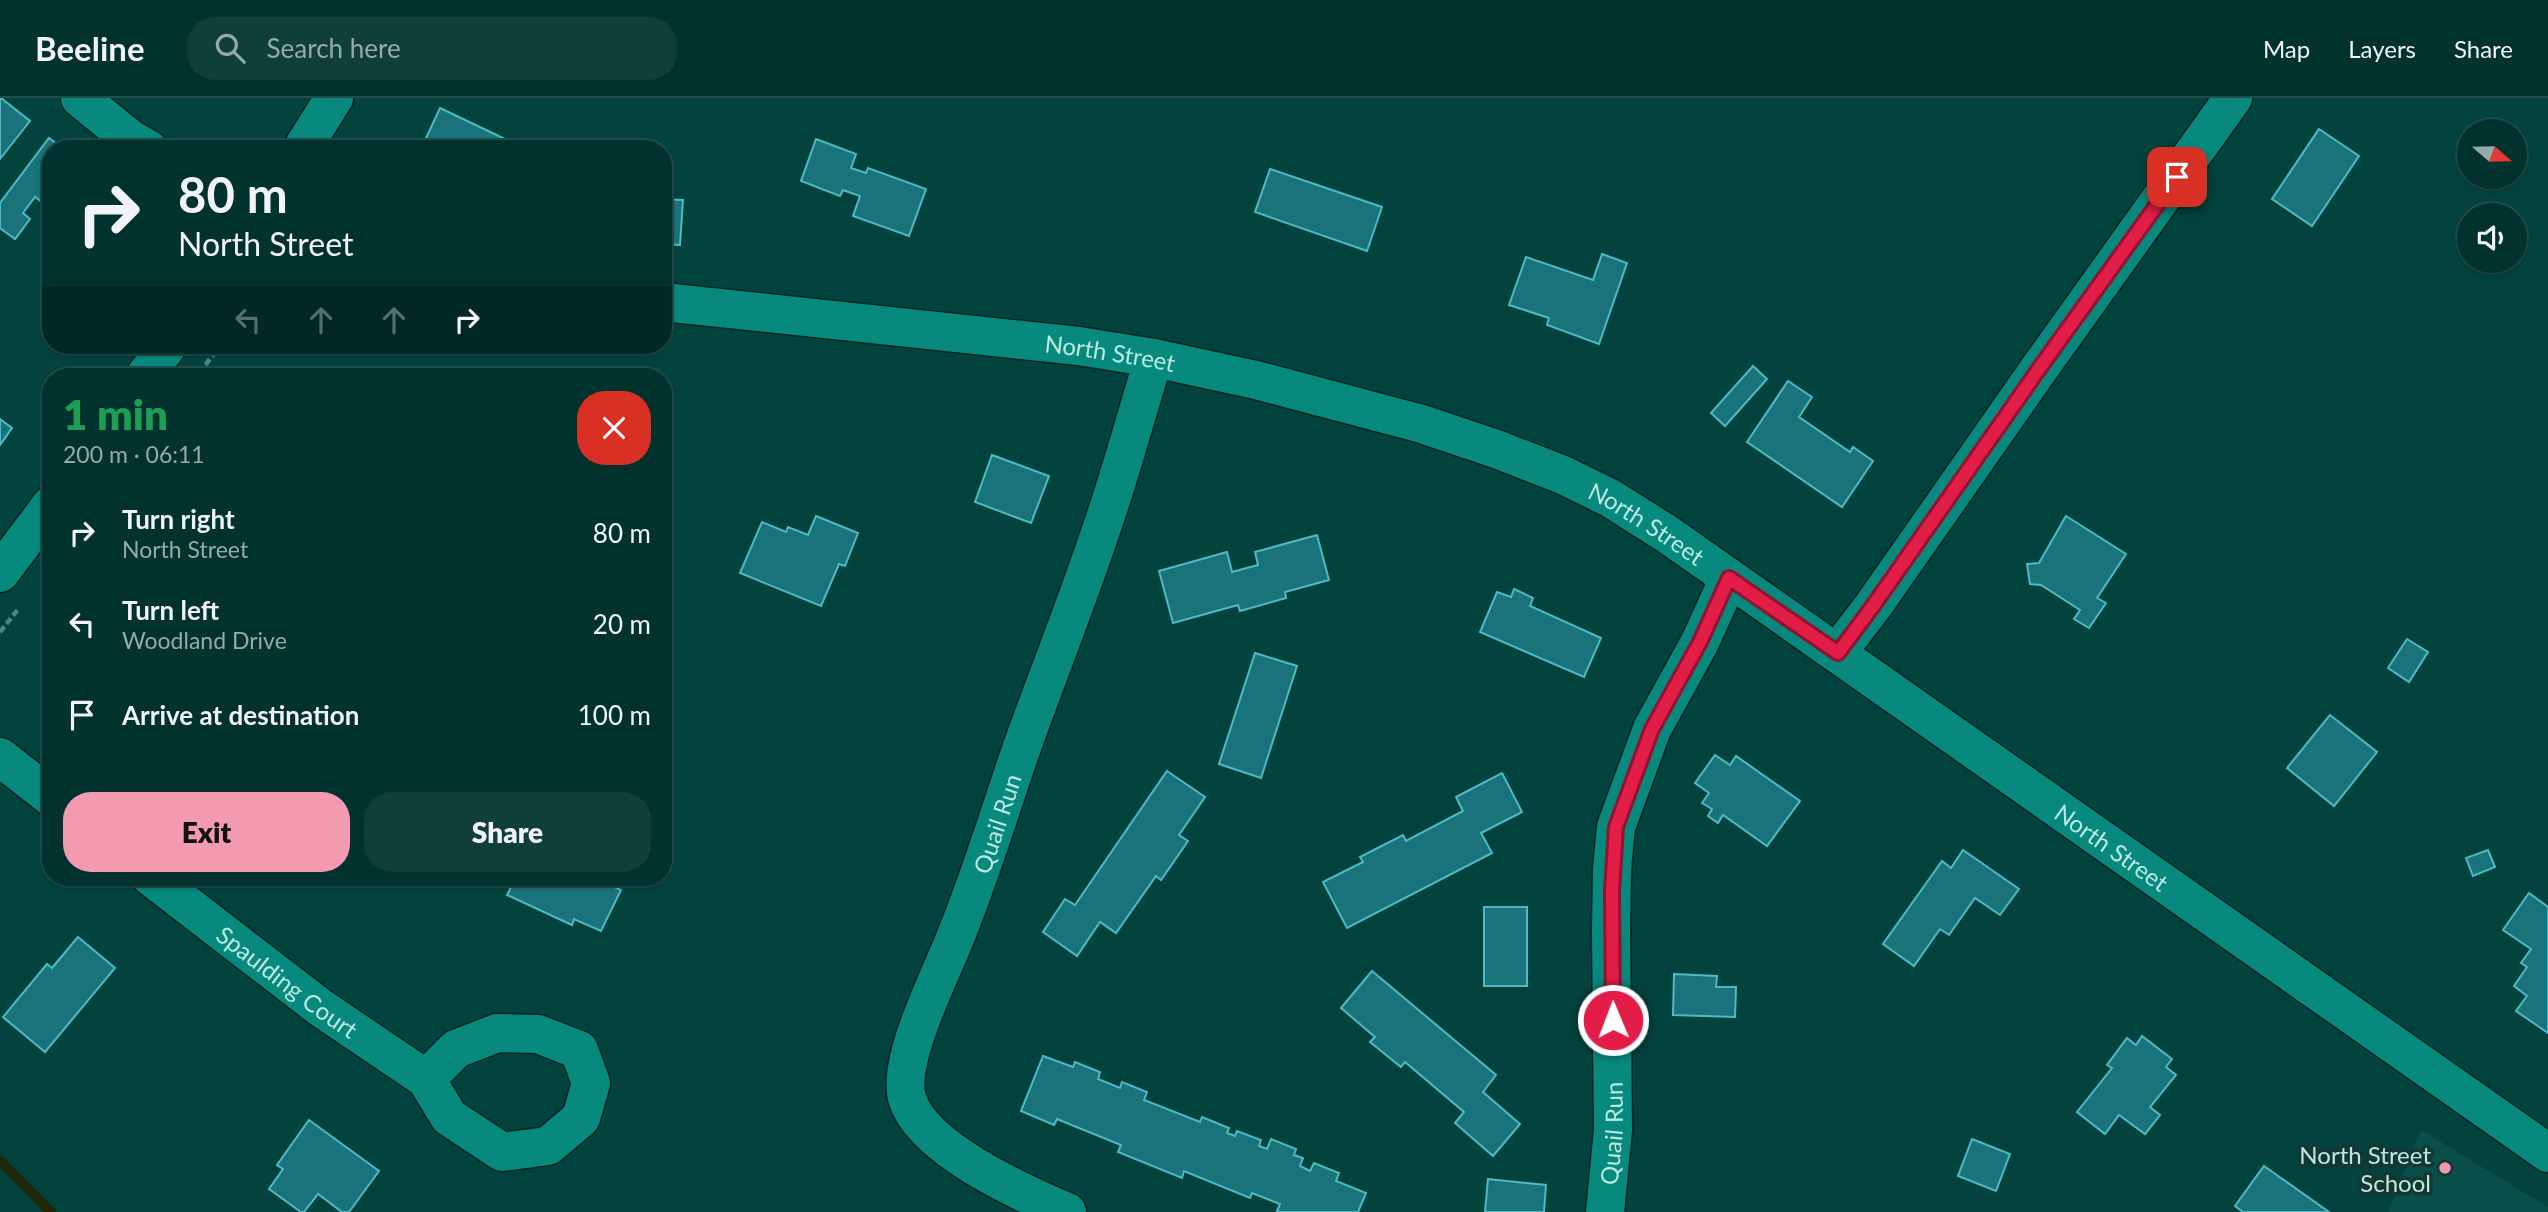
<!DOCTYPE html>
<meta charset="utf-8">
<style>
:root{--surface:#02322e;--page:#103e3a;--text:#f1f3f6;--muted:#96aaaa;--line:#234d4a;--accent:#f29aaf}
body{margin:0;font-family:Lato,sans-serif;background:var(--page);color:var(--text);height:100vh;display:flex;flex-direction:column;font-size:26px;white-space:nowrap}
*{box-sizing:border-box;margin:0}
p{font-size:23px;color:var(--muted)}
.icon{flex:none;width:38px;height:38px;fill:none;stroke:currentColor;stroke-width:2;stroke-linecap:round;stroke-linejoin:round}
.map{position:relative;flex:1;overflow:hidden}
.side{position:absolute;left:42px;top:270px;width:630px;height:518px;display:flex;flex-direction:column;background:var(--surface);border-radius:28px;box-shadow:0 2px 5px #0004,0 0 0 2px var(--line)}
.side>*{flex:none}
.hud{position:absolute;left:42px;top:42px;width:630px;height:214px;border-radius:28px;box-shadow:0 2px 5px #0004,0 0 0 2px var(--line);background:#02322e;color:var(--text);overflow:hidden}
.needle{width:46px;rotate:110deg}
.buttons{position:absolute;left:2457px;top:21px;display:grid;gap:14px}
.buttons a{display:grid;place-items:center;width:70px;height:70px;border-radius:50%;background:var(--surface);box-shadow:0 2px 5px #0004,0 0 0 2px var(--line);font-size:35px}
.pin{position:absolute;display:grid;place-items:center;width:60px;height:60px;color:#fff;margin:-30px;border-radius:14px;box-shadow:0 4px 10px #0006}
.me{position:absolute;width:77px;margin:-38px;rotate:359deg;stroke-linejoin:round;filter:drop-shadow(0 0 5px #0008)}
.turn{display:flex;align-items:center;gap:24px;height:147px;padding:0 21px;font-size:32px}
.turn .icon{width:91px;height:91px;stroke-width:2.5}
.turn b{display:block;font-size:49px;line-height:60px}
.lanes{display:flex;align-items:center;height:66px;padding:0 21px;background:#0003;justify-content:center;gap:35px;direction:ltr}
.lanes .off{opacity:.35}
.round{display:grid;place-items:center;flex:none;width:74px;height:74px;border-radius:28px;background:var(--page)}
.overview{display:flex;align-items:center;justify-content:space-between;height:119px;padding:0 21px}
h1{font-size:42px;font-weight:800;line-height:52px;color:#1e9e55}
.action{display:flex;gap:14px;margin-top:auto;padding:14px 21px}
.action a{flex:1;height:80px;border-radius:28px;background:var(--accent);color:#111;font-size:28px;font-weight:800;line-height:80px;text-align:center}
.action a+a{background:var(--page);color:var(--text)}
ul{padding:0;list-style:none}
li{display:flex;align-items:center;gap:21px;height:91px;padding:0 21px}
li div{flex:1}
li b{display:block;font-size:26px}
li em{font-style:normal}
header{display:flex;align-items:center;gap:42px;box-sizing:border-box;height:98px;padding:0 35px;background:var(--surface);border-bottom:2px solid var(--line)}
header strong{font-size:33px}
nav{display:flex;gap:38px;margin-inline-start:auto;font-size:24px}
.search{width:490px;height:63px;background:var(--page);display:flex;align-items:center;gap:18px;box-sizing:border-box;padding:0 24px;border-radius:28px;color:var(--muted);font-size:26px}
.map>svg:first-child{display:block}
</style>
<header>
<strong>Beeline</strong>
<div class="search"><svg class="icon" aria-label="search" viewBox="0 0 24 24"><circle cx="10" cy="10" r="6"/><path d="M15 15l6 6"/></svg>Search here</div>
<nav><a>Map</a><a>Layers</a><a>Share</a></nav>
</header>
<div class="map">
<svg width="2548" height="1114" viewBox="0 0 2548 1114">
<rect width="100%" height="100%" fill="#03433d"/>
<polygon fill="#085049" points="2421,1032 2548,1109 2548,1114 2388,1114"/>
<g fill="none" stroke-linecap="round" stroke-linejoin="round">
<polyline stroke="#1e2809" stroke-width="10" points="0,1063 51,1114"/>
</g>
<g fill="#1a737b" stroke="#4dbac5" stroke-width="2">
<polygon points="1,0 30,23 0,61 0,1"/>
<polygon points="440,10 505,41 500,51 421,51"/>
<polygon points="2319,31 2359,58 2312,128 2272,101"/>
<polygon points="49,40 64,51 51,51 51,111 35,99 23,115 30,121 15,141 0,130 0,105"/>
<polygon points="816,41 856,56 851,70 866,75 868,70 926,91 909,138 853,118 860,98 843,92 840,98 801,83"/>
<polygon points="1270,71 1382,109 1367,153 1255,114"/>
<polygon points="663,101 683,102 680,147 663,146"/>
<polygon points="1602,156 1627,165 1599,246 1547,227 1549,220 1509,207 1526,159 1593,182"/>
<polygon points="1753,268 1767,281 1725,328 1711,315"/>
<polygon points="1788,283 1812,299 1799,319 1850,354 1853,349 1873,363 1842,409 1747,344"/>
<polygon points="0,321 12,330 0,347"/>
<polygon points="992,357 1049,378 1031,425 975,404"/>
<polygon points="816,418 858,435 845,468 839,466 821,508 740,475 762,424 786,434 788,429 808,437"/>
<polygon points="2066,418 2126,456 2097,500 2106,505 2089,530 2074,521 2080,512 2041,487 2030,486 2027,466 2039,465"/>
<polygon points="1317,437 1329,482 1285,494 1286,500 1240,513 1238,507 1173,525 1159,473 1227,454 1232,474 1258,467 1255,454"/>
<polygon points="1514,491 1533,500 1530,508 1601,540 1584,579 1480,534 1497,494 1511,499"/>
<polygon points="2407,541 2428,554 2409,584 2388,570"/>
<polygon points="1255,555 1297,568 1261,680 1219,666"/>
<polygon points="2330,617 2377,654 2334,708 2287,670"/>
<polygon points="1715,657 1730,667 1736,658 1800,703 1767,748 1723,717 1718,725 1708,718 1712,711 1702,705 1709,695 1695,685"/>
<polygon points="1167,673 1205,699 1179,737 1188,743 1161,782 1156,778 1116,835 1100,824 1077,858 1043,834 1065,801 1075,807"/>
<polygon points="1502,675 1522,714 1481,735 1492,755 1347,830 1323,784 1363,764 1360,759 1403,737 1406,743 1463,713 1456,699"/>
<polygon points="1963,752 2019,791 2000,817 1975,800 1949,837 1940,831 1914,868 1883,846 1942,763 1951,770"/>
<polygon points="2488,752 2495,769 2473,778 2466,760"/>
<polygon points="516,779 593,779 621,792 601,833 574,821 572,827 507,797"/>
<polygon points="2529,795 2548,809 2548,935 2516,913 2527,898 2514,888 2527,869 2521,865 2531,851 2503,832"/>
<rect x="1484" y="809" width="43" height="79"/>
<polygon points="78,839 115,870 45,954 3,919 47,866 52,870"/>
<polygon points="1372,873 1496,977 1483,994 1520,1026 1493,1058 1455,1025 1464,1014 1405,964 1401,969 1370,944 1375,939 1341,910"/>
<polygon points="1674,876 1717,878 1716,889 1736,889 1735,919 1673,917"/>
<polygon points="2142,938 2172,961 2166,969 2176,977 2150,1009 2160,1017 2145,1036 2119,1017 2105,1036 2077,1014 2112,970 2107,967 2127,940 2136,947"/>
<polygon points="1043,958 1073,969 1075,964 1100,974 1098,981 1120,990 1122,984 1147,994 1144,1002 1200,1024 1202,1019 1229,1030 1227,1035 1235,1038 1237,1033 1261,1042 1259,1048 1267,1051 1271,1041 1296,1051 1294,1057 1303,1060 1300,1068 1310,1073 1314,1065 1339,1075 1336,1083 1366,1095 1358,1114 1280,1114 1277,1113 1280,1106 1252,1095 1250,1100 1184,1073 1182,1080 1118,1054 1121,1047 1057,1021 1054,1027 1021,1013"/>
<polygon points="309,1022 379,1073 349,1114 342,1114 318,1096 304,1114 301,1114 269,1091 283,1071 277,1067"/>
<polygon points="1972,1041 2010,1056 1996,1093 1958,1078"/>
<polygon points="2264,1068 2329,1114 2243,1114 2235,1108"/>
<polygon points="1488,1081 1546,1087 1544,1114 1485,1114"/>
</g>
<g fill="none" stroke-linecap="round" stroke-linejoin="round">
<defs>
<g id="street">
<polyline points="1837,555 1873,508 2041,268 2233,0"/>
<polyline points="0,659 51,699"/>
<path id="s1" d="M151,779L321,910L426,981L449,1019L502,1054L548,1048L581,1020L591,985L579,952L538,936L497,935L456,951L426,981"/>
<path id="s2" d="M1067,1114C1022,1095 921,1050 907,1000C897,963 938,882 953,845C980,780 1000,712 1023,646C1049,574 1077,504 1101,432C1121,375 1136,317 1154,260"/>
<path id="s3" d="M1605,1114L1613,1032L1611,832L1612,771L1616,729L1652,631L1700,544L1729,480"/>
</g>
<g id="secondary">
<polyline points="80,0 129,40 148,51"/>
<polyline points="302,51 334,0"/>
<path id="s4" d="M663,204L1079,248L1154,260L1256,282L1422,326L1499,352L1563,377L1610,400L1667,436L2548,1055"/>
<polyline points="145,278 168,247"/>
<polyline points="0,475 51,407"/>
</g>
</defs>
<use href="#street" stroke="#042723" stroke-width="41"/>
<use href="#secondary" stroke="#042723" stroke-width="41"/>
<g stroke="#4c857f" stroke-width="4.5" stroke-dasharray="7 3.5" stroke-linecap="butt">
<polyline points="199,275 221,247"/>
<polyline points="0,534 19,510"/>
</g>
<use href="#street" stroke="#07897e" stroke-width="38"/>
<use href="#secondary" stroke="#07897e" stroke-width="38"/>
</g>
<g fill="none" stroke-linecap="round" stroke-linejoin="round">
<defs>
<polyline id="route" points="1613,922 1612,793 1616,729 1652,631 1700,544 1729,480 1838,555 1873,508 2041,268 2177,79"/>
</defs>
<use href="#route" stroke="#92132f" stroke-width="18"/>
<use href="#route" stroke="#e11d48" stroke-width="12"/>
</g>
<circle fill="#f29aaf" stroke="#153632" stroke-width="2.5" cx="2445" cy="1070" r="7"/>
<g text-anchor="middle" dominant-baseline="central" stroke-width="7" stroke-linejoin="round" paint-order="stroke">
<g font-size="24" fill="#bae9e1" stroke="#153632">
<text stroke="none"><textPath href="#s4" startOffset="450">North Street</textPath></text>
<text stroke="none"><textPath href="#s4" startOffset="1017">North Street</textPath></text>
<text stroke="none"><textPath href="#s2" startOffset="492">Quail Run</textPath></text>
<text stroke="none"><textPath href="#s4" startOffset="1584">North Street</textPath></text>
<text stroke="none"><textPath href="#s1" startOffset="172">Spaulding Court</textPath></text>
<text stroke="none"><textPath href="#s3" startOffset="79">Quail Run</textPath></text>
</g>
<g font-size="24" fill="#bae9e1" stroke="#153632" text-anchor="end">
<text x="2431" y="1056">North Street<tspan x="2431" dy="28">School</tspan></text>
</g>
</g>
</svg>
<div class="buttons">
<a><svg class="needle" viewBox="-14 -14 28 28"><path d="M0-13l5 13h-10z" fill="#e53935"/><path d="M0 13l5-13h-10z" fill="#96aaaa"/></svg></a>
<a><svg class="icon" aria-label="sound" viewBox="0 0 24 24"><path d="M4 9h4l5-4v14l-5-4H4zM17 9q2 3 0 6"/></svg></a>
</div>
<div class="pin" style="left:2177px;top:79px;background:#d93025"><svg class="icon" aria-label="arrive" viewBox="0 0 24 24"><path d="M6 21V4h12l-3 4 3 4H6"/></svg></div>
<svg class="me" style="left:1613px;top:922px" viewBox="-20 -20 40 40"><circle r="17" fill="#e11d48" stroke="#fff" stroke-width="3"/><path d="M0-11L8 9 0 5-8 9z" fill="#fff"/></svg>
<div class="hud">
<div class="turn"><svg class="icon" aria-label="right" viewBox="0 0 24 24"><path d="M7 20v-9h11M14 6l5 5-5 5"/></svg><div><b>80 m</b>North Street</div></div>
<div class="lanes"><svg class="icon off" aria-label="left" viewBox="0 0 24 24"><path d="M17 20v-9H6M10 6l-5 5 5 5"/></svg><svg class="icon off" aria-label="ahead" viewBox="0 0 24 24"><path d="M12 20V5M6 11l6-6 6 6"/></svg><svg class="icon off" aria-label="ahead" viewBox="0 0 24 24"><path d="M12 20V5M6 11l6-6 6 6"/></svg><svg class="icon" aria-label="right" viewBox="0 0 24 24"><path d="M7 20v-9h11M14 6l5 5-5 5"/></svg></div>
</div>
<section class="side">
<div class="overview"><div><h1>1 min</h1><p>200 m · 06:11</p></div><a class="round" style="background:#d93025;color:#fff"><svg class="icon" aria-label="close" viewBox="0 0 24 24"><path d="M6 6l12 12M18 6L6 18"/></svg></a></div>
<ul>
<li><svg class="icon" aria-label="right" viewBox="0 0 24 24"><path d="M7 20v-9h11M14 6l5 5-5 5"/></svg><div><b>Turn right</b><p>North Street</p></div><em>80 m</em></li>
<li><svg class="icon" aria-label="left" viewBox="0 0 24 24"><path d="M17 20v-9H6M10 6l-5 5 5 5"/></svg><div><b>Turn left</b><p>Woodland Drive</p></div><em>20 m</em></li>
<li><svg class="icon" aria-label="arrive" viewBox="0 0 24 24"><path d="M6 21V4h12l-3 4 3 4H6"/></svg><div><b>Arrive at destination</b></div><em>100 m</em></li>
</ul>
<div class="action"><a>Exit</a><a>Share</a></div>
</section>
</div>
